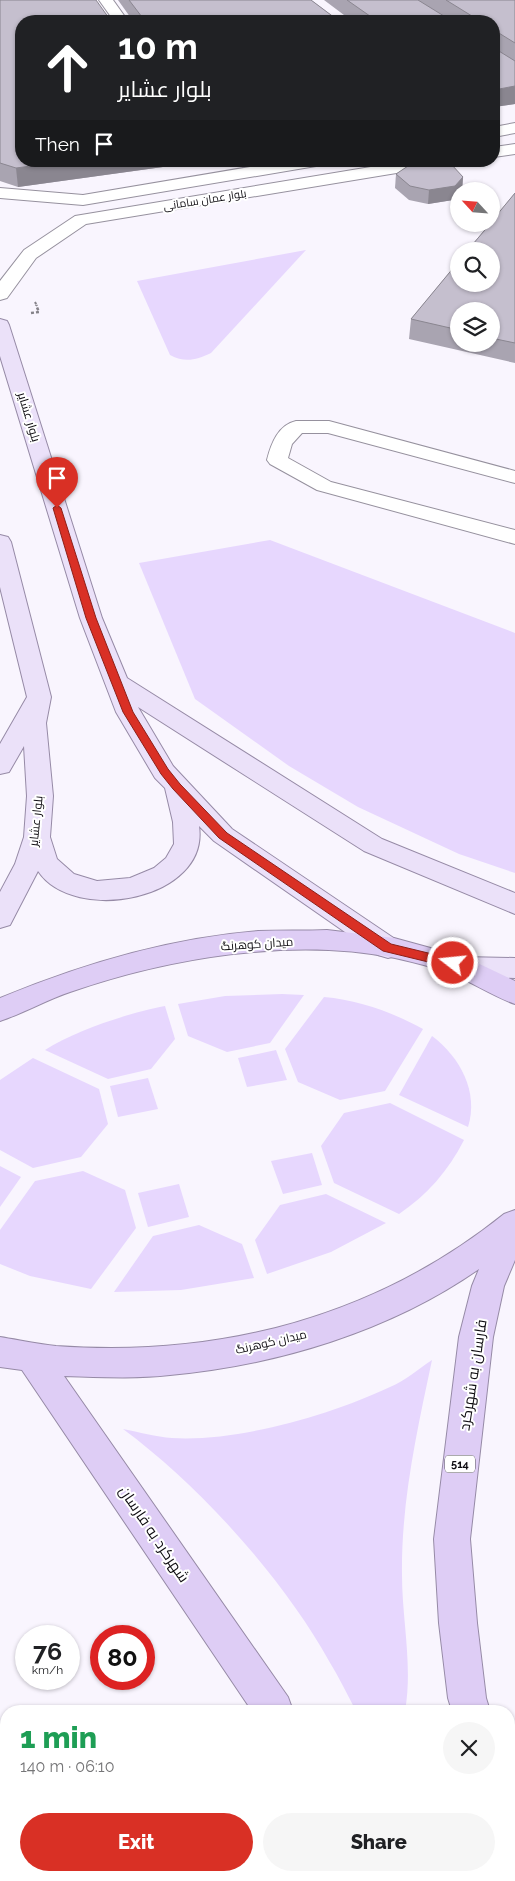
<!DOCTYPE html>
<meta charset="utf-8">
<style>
:root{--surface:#fff;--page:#f6f6f6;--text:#202124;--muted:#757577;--accent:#d93025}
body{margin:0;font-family:Raleway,Cairo,sans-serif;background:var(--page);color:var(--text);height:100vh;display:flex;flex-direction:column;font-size:19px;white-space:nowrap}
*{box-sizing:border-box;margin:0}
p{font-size:16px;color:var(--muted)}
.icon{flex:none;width:28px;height:28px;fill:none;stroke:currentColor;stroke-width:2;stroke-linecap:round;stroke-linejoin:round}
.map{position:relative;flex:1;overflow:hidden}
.details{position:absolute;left:0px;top:1705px;width:515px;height:176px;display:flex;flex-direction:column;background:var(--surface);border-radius:20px 20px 0 0;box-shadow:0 1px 4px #0004}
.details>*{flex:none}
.top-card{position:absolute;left:15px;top:15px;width:485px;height:152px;border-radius:20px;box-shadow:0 1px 4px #0004;background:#202124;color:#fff;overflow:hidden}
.needle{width:32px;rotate:296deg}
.controls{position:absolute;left:450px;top:182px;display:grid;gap:10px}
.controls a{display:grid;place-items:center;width:50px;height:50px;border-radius:50%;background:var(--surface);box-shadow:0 1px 4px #0004;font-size:25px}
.speed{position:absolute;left:15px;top:1625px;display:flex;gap:10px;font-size:25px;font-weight:700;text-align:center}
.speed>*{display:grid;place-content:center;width:65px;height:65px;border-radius:50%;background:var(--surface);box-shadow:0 1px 4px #0004;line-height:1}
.speed small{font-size:12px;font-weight:400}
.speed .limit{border:8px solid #d22;background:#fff;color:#111}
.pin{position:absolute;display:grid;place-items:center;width:42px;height:42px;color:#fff;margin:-51px -21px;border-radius:50% 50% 50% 0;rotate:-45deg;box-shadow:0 0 5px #0007}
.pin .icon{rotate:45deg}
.me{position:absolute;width:55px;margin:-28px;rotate:286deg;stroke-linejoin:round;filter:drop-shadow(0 0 4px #0008)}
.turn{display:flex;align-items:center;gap:18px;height:105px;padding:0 20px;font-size:22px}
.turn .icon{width:65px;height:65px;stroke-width:2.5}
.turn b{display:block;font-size:35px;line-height:42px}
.then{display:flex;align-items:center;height:48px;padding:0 20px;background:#0003;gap:10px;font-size:19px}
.round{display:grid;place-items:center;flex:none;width:52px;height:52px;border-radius:26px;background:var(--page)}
.head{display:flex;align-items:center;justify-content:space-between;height:85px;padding:0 20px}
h1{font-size:30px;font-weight:800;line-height:38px;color:#1e9e55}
.button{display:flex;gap:10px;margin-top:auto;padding:10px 20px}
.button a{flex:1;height:58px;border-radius:30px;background:var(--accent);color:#fff;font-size:20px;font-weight:800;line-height:58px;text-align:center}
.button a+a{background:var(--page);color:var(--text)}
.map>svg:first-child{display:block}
</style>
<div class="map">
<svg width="515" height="1881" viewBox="0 0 515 1881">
<rect width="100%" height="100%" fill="#f9f5fe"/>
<g fill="#e7d7fe">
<path d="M306,250L211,353C196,360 185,363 170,355L137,281Z"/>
<polygon points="270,540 515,633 515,873 459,854 358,807 289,766 195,699 139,563"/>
<polygon points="282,994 304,995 270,1043 227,1052 188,1036 178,1004 225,996"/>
<path d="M324,997C358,1000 392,1012 423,1029L385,1091L340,1100L298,1082L285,1049Z"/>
<path d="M165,1006L175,1039L151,1069L108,1079L45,1050C76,1030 129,1013 165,1006Z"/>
<path d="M432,1036C460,1057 479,1092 468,1127L399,1095Z"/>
<polygon points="276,1050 287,1080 247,1087 238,1058"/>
<polygon points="33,1058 99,1089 108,1124 81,1157 33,1168 0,1150 0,1080"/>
<polygon points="148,1078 158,1109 118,1117 110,1086"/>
<path d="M390,1103L464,1140C449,1170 427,1195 399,1214L334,1183L321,1146L344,1113Z"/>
<polygon points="312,1153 322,1185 283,1194 271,1161"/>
<polygon points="0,1166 21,1177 0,1207"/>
<polygon points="83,1171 125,1190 136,1228 91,1289 30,1276 0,1264 0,1230 35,1181"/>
<polygon points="179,1184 189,1217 148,1227 138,1193"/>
<polygon points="326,1194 386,1223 331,1252 267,1274 255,1240 280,1205"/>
<polygon points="199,1225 242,1244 254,1278 181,1290 114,1292 153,1236"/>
<path d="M432,1360C417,1431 401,1502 402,1575C402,1620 413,1666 405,1711H356C347,1694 339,1677 329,1661C283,1578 199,1485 123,1429C139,1432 156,1437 172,1438C239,1442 330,1415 390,1387C405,1381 418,1369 432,1360Z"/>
</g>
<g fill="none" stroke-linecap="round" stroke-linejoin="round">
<defs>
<g id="minor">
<polygon points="99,0 113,0 128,21 114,21"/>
<polygon points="515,123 515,133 494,137 494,127"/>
<polygon points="515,144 515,154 494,157 494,147"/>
<polygon points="285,161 324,161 322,165 316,166 83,205 0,198 0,188 83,195"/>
<polygon points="407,161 447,161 445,165 439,166 86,224 36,258 7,298 0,300 0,281 24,250 75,216"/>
<path d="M296,421H329L515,471V483L328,433H302L292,444L288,458L331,482L515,530V544L317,490L270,464L267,460C271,444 278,425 296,421Z"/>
</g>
<g id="major">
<path d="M0,319L7,321L9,325L102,618L127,678L382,839L515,893V914L364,851L138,707L173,766L232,829L398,941L402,948L398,955L388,958L378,955L214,841L199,826C210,900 74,925 38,871L10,925L0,928V892L15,864L24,837L27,796L24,746L9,772L0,774V744L27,697L0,587V535L8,537L11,542L51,697L46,723L53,796L50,837L57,859L74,874L97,881L130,878L154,868L166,858L174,844L173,822L165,788L155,778L116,712L80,618L0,356Z"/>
<polygon points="463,957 515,958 515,978 463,977 453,974 449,967 453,960"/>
</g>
<g id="highway">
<path d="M327,930L394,938L467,958L515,981V1004C492,996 472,982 450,973C433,967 413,962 395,958C291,937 169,958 70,992C46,1000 24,1013 0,1021V998C82,964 169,938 258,931C281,930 304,931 327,930Z"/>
<path d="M515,1210V1260L504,1286L493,1337L470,1539L477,1623L486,1698L490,1711H452L448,1698L439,1623L434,1539L459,1337L472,1286L479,1269C390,1331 278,1365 170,1375C135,1379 100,1377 64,1376L288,1697L293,1711H252L22,1370L0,1367V1337C19,1340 38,1344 56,1346C220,1358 376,1317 504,1214Z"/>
<polygon points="509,1831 515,1833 515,1881 498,1881 495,1875 509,1875"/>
<polygon points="324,1875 364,1875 366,1881 326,1881"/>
</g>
</defs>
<use href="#minor" stroke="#96919e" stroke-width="2"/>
<use href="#major" stroke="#968aa6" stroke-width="2"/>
<use href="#highway" stroke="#968aa6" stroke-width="2"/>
<polyline stroke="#858289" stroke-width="2" stroke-dasharray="2.5 1" stroke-linecap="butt" points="35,302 37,306"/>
<polyline stroke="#858289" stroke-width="2.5" stroke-dasharray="3 2" stroke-linecap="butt" points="31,313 39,312 36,305"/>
<use href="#minor" fill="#fff" fill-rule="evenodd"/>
<use href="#major" fill="#ebe1f9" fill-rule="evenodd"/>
<use href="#highway" fill="#decdf5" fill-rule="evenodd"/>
</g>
<g fill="#a9a4b1" fill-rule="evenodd">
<polygon points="0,0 199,162 18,187 0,181"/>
<polygon points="118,0 311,0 339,21 133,21"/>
<polygon points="324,0 515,0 515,104 494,107 494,21 352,21"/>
<polygon points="396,174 463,177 462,191 453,200 428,204 409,200 395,188"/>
<path d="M515,193V363L409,339L411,319ZM459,311H491V344H459Z"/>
</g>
<g fill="#8a8690">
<polygon points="515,86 515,104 494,107 494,90"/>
<polygon points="68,161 199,161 199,162 18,187 16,168"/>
<polygon points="463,177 462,191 459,191 459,194 453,200 428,204 429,190"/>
</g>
<g fill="#c5bfce" stroke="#8a8690">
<polygon points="0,0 96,0 111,21 21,21 21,161 68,161 16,168 0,163"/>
<polygon points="129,0 311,0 339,21 145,21"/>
<polygon points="347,0 418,0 452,21 377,21"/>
<polygon points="446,0 515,0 515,43 494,30 494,21 480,21"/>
<polygon points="494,48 515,61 515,86 494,90"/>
<polygon points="433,162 451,164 463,177 455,186 429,190 410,186 396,174 408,166"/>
<polygon points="515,193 515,343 491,338 491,311 459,311 459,330 411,319 459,261 459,284 491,284 491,251 467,251 490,224 491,224 491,222"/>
<polygon points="6,1766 6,1875 140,1875 141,1881 0,1881 0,1768"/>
</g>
<polygon fill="#d93025" stroke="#8d1f18" points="57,505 61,508 96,618 133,712 168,769 180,784 227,833 391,944 457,960 459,963 457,966 453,968 383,951 219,838 173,789 161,774 123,712 86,618 53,508"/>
<g text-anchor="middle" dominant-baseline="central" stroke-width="4" stroke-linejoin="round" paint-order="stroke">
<g font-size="11" fill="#0f0d12" stroke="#fff">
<text transform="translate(205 200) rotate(-9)">بلوار عمان سامانی</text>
</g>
<rect fill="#fff" stroke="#575659" stroke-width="1" x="445" y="1455.5" width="30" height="17" rx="4"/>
<g font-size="11" font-weight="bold" fill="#0f0d12">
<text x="460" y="1464">514</text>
</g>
<g font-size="12" fill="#0f0d12" stroke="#fff">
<text transform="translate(29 417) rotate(73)">بلوار عشایر</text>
<text transform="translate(36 821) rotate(-84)">بلوار عشایر</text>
<text transform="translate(257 944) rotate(-4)">میدان کوهرنگ</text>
<text transform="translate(271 1342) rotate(-13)">میدان کوهرنگ</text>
</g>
<g font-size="15" fill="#0f0d12" stroke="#fff">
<text transform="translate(473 1375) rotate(-81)">فارسان به شهرکرد</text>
<text transform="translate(154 1534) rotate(56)">شهرکرد به فارسان</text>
</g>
</g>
</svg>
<div class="controls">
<a><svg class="needle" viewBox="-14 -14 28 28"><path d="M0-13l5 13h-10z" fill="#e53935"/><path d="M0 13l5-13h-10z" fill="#757577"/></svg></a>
<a><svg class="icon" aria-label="search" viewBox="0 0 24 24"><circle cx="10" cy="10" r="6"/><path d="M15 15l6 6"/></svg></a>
<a><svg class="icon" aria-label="layers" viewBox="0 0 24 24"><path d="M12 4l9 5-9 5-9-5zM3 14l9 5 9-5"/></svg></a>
</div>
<div class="speed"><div>76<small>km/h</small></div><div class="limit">80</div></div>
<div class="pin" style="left:57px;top:508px;background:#d93025"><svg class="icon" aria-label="arrive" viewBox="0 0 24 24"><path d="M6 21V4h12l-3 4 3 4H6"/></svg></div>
<svg class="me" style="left:453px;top:963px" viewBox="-20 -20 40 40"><circle r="17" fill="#d93025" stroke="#fff" stroke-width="3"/><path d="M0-11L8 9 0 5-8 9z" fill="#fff"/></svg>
<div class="top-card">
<div class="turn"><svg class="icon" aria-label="ahead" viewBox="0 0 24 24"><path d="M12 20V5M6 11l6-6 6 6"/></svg><div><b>10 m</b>بلوار عشایر</div></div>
<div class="then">Then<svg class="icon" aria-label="arrive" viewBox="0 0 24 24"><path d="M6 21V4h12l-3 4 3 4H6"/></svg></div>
</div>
<section class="details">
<div class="head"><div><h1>1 min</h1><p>140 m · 06:10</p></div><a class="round"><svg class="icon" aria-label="close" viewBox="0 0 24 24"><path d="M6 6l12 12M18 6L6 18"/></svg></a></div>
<div class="button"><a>Exit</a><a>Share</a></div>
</section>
</div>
